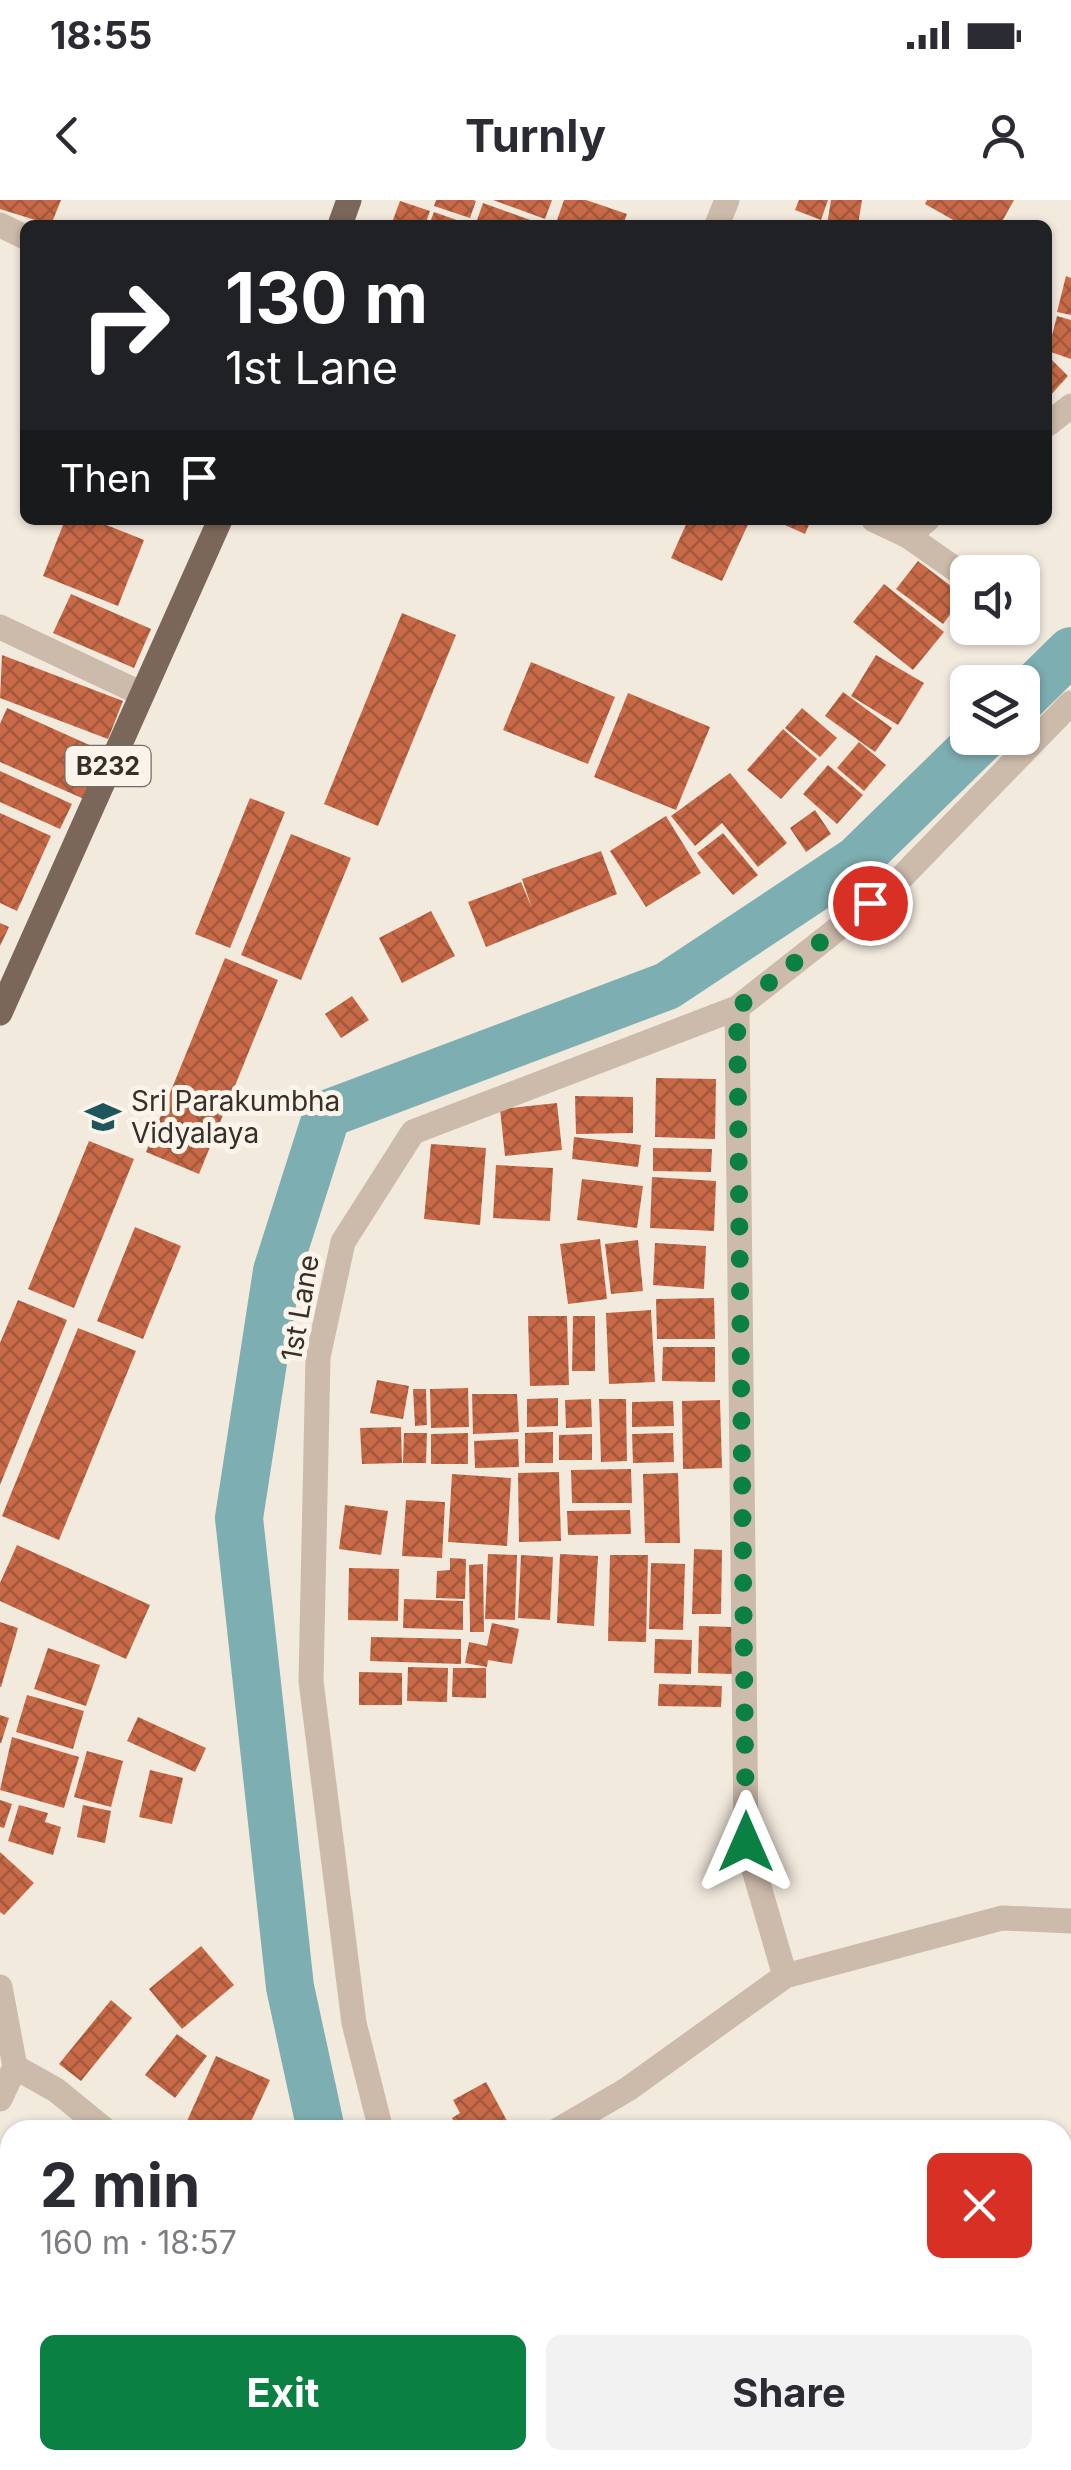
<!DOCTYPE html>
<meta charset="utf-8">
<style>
:root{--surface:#fff;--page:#f2f2f3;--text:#2b2b33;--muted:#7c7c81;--accent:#0b8043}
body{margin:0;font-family:Inter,sans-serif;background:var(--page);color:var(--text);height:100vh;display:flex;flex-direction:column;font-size:38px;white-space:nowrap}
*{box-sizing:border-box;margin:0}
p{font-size:32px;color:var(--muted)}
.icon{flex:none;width:55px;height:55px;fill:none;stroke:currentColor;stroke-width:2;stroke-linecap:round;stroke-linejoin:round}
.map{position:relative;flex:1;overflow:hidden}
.side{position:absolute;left:0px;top:1920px;width:1072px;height:350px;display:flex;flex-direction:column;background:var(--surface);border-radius:30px 30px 0 0;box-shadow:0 2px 8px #0004}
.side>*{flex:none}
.banner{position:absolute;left:20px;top:20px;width:1032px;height:305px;border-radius:15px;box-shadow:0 2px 8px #0004;background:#202124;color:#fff;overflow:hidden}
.controls{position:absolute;left:950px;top:355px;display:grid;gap:20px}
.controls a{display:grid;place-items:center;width:90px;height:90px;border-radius:15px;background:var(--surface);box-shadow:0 2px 8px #0004;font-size:50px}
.pin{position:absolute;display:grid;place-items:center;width:85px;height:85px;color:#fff;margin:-42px;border:5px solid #fff;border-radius:50%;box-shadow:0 2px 10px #0007}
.me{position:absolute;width:110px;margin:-55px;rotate:0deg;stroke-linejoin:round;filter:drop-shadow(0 0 8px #0008)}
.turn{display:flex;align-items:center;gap:35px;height:210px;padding:0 40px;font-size:45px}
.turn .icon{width:130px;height:130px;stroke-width:2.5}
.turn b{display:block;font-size:70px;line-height:85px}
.then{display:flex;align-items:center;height:95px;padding:0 40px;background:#0003;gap:20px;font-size:38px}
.round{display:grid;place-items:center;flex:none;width:105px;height:105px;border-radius:15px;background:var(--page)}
.overview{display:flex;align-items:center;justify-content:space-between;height:170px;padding:0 40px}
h1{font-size:60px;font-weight:700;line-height:75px}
.button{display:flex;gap:20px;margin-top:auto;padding:20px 40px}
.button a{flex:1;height:115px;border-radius:15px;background:var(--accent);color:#fff;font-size:40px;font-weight:700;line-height:115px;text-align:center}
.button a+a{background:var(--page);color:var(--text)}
.status{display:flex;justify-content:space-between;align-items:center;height:70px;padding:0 50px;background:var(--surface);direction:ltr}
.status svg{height:28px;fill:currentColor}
header{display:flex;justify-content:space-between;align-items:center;height:130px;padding:0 40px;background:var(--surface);font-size:45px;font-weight:700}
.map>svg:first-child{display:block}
</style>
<div class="status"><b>18:55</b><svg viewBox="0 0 49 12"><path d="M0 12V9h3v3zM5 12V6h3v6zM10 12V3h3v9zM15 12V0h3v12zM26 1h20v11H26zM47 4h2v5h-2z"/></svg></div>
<header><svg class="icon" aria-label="back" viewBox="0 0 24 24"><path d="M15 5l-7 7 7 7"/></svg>Turnly<svg class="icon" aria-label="person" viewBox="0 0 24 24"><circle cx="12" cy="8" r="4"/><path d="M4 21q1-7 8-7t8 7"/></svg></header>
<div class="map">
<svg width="1071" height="2270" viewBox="0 0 1071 2270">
<defs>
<pattern id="building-cross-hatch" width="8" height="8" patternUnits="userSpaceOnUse" patternTransform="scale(2.5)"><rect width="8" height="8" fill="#c86a48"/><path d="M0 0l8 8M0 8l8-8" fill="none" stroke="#a3583c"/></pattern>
</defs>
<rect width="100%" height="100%" fill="#f3eade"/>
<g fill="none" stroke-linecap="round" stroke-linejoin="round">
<g stroke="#7daeb1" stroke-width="48">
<polyline points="1022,499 1071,451"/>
<polyline points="321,1930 290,1787 239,1318 277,1071 327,914 667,786 857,660 982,538"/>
<polyline points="477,2260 511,2270"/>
</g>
</g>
<g fill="url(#building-cross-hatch)">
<polygon points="0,0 61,0 51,25 0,9"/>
<polygon points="436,0 473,0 476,1 470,18 434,6"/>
<polygon points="493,0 552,0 545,19"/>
<polygon points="564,0 586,0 627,14 623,25 561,25 556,23"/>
<polygon points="799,0 828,0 821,20 795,10"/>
<polygon points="831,0 862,0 858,25 827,25"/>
<polygon points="927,0 1014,0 1000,25 962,25 925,4"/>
<polygon points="400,1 430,11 425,25 391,25"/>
<polygon points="483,3 536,22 535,25 476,23"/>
<polygon points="434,12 468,24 468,25 429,25"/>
<polygon points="1066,76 1071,78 1071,115 1057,112"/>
<polygon points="1057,116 1071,120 1071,159 1048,151"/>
<polygon points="1048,156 1068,176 1048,198"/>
<polygon points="65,320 94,320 144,340 118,406 43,376"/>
<polygon points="688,320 750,320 722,381 671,358"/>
<polygon points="774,320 811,320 805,334"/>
<polygon points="918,361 964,396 943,424 896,389"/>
<polygon points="884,384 944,432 913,470 853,422"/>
<polygon points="71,394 151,429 134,468 53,433"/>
<polygon points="402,413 456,435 378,626 324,604"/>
<polygon points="2,455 123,501 108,539 0,498"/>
<polygon points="876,455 924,483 898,525 851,496"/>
<polygon points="531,462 615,497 588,564 503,530"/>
<polygon points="843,492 892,528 875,552 825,516"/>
<polygon points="628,493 710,527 676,610 594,577"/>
<polygon points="7,508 105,552 84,599 0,562 0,524"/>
<polygon points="802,508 837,538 820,557 785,528"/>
<polygon points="783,529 817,559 781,599 747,570"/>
<polygon points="859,542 886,565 864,591 837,568"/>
<polygon points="828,565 863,595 837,624 803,594"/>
<polygon points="0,571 72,604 60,629 0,602"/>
<polygon points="730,573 787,643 758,667 722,623 695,646 671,616"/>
<polygon points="250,598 285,612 230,748 195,734"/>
<polygon points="815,610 831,634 806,652 790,628"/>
<polygon points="0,613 51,636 17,711 0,703"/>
<polygon points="666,616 701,673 646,707 610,651"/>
<polygon points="723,633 758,675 733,695 697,653"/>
<polygon points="291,634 351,658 301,780 241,755"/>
<polygon points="601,651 617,694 486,747 468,702 521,682 532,708 522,679"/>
<polygon points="431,711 455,756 402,783 379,738"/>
<polygon points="0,723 9,727 0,746"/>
<polygon points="225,758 278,780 199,974 146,952"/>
<polygon points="352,796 369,820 341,838 325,814"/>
<polygon points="656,878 716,879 715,939 655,937"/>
<polygon points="575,896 633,897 633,933 576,934"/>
<polygon points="557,903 562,950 505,956 500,909"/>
<polygon points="574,937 641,945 638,967 572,959"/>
<polygon points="89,941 134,959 74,1108 28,1089"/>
<polygon points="431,944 486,948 480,1025 424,1019"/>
<polygon points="653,948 712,949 711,972 653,971"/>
<polygon points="496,965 553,968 550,1021 493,1018"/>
<polygon points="652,977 716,981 714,1031 650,1028"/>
<polygon points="582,979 643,986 637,1028 577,1020"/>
<polygon points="135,1027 181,1046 143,1139 97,1121"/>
<polygon points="600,1039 607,1099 568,1104 560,1044"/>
<polygon points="638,1040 643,1091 611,1094 605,1044"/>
<polygon points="655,1043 706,1046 704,1089 653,1085"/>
<polygon points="714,1098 715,1139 657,1139 656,1099"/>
<polygon points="18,1100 67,1120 0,1285 0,1143"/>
<polygon points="651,1110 655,1182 609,1184 606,1113"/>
<polygon points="528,1116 567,1116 569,1185 530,1186"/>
<polygon points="573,1116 595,1116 595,1171 572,1171"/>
<polygon points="78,1128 136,1151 59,1340 2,1316"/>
<polygon points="663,1147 715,1147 715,1182 662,1181"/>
<polygon points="377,1180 409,1186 403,1219 370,1213"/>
<polygon points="468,1188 469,1227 431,1228 430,1189"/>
<polygon points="413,1189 426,1189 427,1225 415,1226"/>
<polygon points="472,1194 517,1194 519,1232 473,1234"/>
<polygon points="558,1198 558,1226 527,1227 527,1199"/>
<polygon points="591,1199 592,1227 566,1228 565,1200"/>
<polygon points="599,1199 626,1199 627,1261 601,1262"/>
<polygon points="720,1200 722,1268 683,1269 682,1201"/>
<polygon points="673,1201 674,1226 632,1227 632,1202"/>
<polygon points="401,1227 402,1263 362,1264 360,1228"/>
<polygon points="553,1232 553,1263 525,1263 525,1233"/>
<polygon points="404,1233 427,1233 426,1263 403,1263"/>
<polygon points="468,1233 468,1264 431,1264 431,1234"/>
<polygon points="673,1233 674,1262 633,1263 632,1234"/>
<polygon points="592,1234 592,1260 559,1260 559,1235"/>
<polygon points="518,1239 519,1267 475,1268 474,1241"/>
<polygon points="631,1269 632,1303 572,1303 571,1270"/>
<polygon points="559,1272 561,1341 519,1342 518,1273"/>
<polygon points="678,1273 680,1343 645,1343 643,1274"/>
<polygon points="452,1274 511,1278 507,1346 448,1342"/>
<polygon points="406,1300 445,1302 442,1358 402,1356"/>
<polygon points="345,1305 388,1311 381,1355 339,1349"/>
<polygon points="630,1310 631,1334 568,1335 567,1311"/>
<polygon points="17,1345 150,1405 126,1459 0,1401 0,1383"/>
<polygon points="694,1349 722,1350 721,1414 692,1414"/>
<polygon points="488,1354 517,1355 515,1420 485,1419"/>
<polygon points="560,1354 598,1356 594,1426 557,1423"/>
<polygon points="521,1355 553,1357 550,1420 518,1418"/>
<polygon points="610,1355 648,1355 646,1442 608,1441"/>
<polygon points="450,1358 466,1359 465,1399 436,1398 437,1371 450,1370"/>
<polygon points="651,1363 685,1364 683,1430 649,1429"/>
<polygon points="483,1364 484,1432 470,1432 469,1365"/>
<polygon points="349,1368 399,1369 398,1421 348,1420"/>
<polygon points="404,1399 463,1401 463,1430 403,1428"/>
<polygon points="0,1422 18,1428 1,1487 0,1487"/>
<polygon points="492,1423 519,1429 512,1464 488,1460 487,1467 465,1463 469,1442 487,1446"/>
<polygon points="699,1426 733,1427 732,1474 698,1473"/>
<polygon points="371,1437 461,1439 461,1464 370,1461"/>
<polygon points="655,1439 692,1440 691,1474 654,1473"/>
<polygon points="48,1448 100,1465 86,1506 34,1489"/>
<polygon points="408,1467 448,1468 447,1502 407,1501"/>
<polygon points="453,1468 486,1468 486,1498 452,1497"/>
<polygon points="359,1472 402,1473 402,1505 359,1505"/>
<polygon points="659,1484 722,1486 721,1507 658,1506"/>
<polygon points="27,1495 84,1511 73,1549 16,1532"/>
<polygon points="0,1515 9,1518 1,1543 0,1543"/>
<polygon points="138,1517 206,1548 195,1572 127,1541"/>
<polygon points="12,1537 79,1557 64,1608 0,1590"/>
<polygon points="87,1551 123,1561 111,1607 74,1597"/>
<polygon points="150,1570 183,1578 172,1624 139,1617"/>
<polygon points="0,1600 12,1604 4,1628 0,1627"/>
<polygon points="19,1605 48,1613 45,1622 61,1627 53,1655 8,1641"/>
<polygon points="83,1605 111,1611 105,1643 77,1637"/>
<polygon points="0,1652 34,1683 4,1715 0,1712"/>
<polygon points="201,1746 234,1785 182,1829 149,1789"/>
<polygon points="111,1800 132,1818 81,1881 59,1864"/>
<polygon points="177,1834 207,1856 175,1898 145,1875"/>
<polygon points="216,1856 270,1880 247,1930 183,1930"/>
<polygon points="486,1882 512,1930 458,1930 452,1918 460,1913 453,1900"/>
</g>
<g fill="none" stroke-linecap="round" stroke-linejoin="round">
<g stroke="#ccbaaa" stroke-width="25">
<polyline points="0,25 25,37"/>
<polyline points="717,25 727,0"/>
<polyline points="1048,224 1071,206"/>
<polyline points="874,320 908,336 927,320"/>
<polyline points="908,336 968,378"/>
<polyline points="0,427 140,493"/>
<polyline points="737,808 746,1642 785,1776"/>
<polyline points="0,1787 15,1867 0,1899"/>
<polyline points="15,1867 56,1890 105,1930"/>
<polyline points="381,1930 354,1823 311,1481 318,1157 343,1042 413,932 737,808 897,682 1071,503"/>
<polyline points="558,1930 628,1889 785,1776 1002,1718 1071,1721"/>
<polyline points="1062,2111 1071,2113"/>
<polyline points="602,2260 634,2270"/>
</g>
<g stroke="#7b665a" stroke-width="25">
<polyline points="340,25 349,0"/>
<polyline points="0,813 220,320"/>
</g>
</g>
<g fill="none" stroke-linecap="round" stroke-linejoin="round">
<polyline stroke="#0b8043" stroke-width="18" stroke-dasharray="0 32.4" points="746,1642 737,808 870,703"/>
</g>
<defs>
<symbol id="school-bare" viewBox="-9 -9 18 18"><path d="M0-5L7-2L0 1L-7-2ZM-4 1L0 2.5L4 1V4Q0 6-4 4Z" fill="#1e565c" stroke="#faf4eb" stroke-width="2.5" paint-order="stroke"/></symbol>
</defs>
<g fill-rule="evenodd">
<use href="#school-bare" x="78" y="892" width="50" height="50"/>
</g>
<g text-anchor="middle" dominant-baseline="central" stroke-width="10" stroke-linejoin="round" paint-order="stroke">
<rect fill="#faf4eb" stroke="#736a63" stroke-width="2.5" x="65.5" y="546" width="85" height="40" rx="8"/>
<g font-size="25" font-weight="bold" fill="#392f29">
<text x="108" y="566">B232</text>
</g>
<g font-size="28" fill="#392f29" stroke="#faf4eb" text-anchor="start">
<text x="131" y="901">Sri Parakumbha<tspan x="131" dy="32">Vidyalaya</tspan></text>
</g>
<g font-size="28" fill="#392f29" stroke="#faf4eb">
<text transform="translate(300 1108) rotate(-80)">1st Lane</text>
</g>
</g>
</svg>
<div class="controls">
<a><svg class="icon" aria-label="sound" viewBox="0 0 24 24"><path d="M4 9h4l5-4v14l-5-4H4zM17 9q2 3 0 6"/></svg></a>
<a><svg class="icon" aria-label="layers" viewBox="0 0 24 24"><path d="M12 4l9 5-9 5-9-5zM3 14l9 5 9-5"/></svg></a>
</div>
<div class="pin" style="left:870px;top:703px;background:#d93025"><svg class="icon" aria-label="arrive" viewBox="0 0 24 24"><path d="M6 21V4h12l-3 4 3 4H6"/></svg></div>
<svg class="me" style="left:746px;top:1642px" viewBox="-20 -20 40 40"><path d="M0-17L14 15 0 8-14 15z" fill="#0b8043" stroke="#fff" stroke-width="4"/></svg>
<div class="banner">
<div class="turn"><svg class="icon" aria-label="right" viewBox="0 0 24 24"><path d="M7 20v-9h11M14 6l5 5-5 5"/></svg><div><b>130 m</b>1st Lane</div></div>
<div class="then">Then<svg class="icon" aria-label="arrive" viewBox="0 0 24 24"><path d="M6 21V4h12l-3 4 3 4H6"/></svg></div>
</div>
<section class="side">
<div class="overview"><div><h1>2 min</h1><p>160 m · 18:57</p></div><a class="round" style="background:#d93025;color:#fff"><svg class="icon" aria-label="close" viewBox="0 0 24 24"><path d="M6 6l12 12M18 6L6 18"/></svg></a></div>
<div class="button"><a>Exit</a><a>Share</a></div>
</section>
</div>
